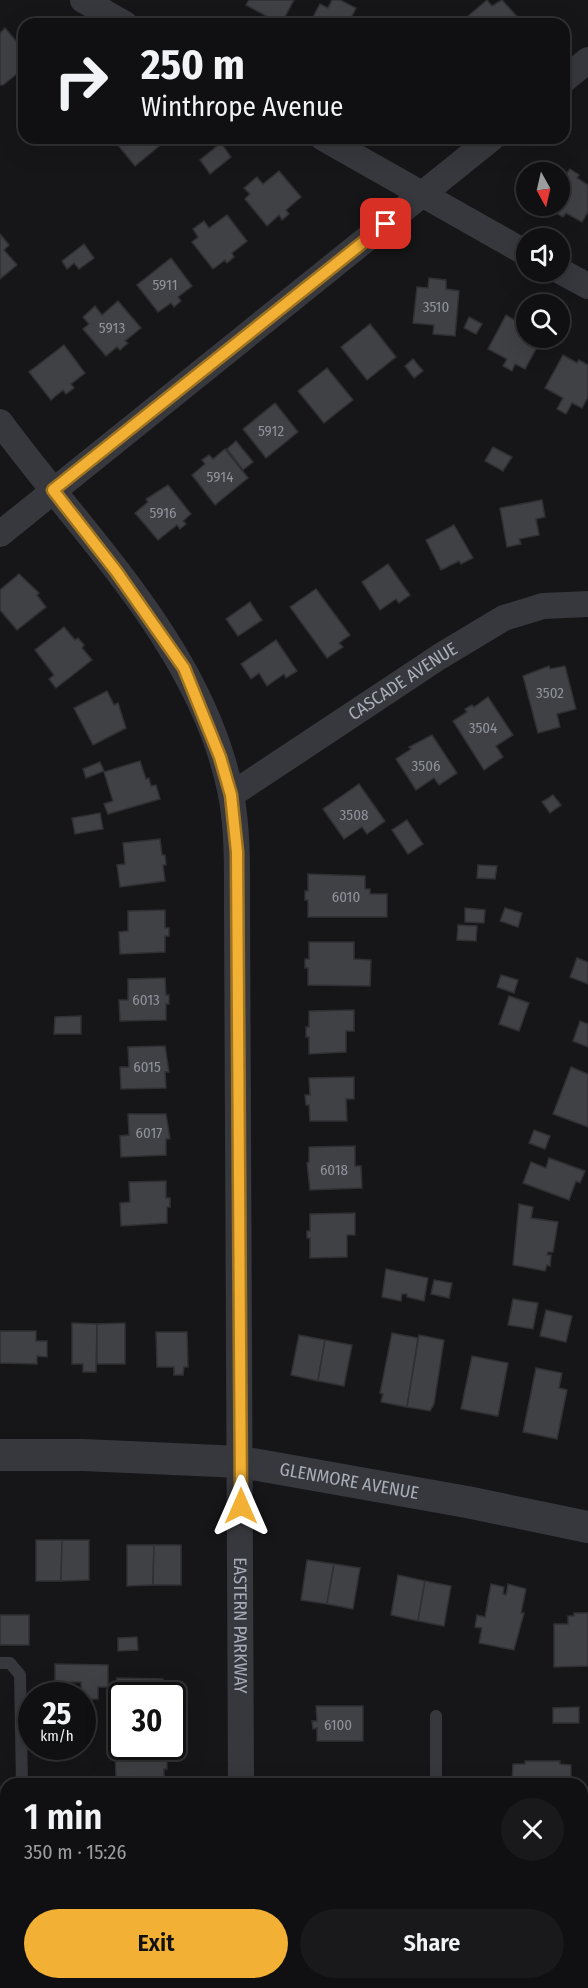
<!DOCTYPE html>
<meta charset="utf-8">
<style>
:root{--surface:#101012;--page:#19191b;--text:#f1f3f6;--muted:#9c9d9f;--line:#303032;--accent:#f2b134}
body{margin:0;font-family:"Fira Sans Condensed",sans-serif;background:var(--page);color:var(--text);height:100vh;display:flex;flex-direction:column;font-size:22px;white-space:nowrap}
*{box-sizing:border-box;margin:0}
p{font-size:20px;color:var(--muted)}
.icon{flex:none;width:33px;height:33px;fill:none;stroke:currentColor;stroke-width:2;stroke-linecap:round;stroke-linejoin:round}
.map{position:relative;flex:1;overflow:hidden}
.drawer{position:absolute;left:0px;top:1778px;width:588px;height:212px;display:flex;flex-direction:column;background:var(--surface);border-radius:18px 18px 0 0;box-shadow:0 6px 24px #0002,0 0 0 2px var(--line)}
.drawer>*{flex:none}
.hud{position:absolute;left:18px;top:18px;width:552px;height:126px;border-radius:18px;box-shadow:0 6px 24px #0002,0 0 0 2px var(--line);background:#101012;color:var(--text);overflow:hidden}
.needle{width:39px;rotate:172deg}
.buttons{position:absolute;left:516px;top:162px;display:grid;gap:12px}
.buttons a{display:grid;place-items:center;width:54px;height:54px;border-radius:50%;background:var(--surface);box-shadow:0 6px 24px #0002,0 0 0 2px var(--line);font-size:30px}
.speed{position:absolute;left:18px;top:1682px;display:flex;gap:12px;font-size:30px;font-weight:700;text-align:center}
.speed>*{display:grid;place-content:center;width:78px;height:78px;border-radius:50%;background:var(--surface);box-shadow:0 6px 24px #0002,0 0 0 2px var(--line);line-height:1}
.speed small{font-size:15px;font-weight:400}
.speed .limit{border:3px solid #111;border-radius:9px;background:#fff;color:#111}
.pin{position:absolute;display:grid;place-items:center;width:51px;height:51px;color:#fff;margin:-26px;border-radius:12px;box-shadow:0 3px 9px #0006}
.me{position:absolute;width:66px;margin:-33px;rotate:0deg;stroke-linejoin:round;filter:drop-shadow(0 0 4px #0008)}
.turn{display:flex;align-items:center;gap:21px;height:126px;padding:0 24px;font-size:27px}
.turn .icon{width:78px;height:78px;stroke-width:2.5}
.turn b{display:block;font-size:42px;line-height:51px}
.round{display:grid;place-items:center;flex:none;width:63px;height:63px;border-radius:32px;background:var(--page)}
.summary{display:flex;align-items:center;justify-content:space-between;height:102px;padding:0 24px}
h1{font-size:36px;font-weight:600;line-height:45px}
.button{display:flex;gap:12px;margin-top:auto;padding:12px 24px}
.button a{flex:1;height:69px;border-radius:36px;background:var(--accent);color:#111;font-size:24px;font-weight:600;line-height:69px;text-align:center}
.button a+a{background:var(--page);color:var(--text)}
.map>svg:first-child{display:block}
</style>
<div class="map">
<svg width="588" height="1988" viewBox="0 0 588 1988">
<rect width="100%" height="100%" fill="#161618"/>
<g fill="#404145" stroke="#303034" stroke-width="1.5">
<polygon points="249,0 294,0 281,24 246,5"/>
<polygon points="332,0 340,0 356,8 350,20 355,24 309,24 320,4 328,8"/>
<polygon points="487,0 492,6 502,0 524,24 473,24 467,17"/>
<polygon points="5,28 16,41 19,38 24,45 22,49 24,68 3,85 0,85 0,33"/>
<polygon points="112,138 159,138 163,143 135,166"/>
<polygon points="221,143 231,157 210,174 200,160"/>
<polygon points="570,169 579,175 577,178 588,185 588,212 582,222 566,213 563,217 556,213 558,208 553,206 560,206 559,172 560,170 567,173"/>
<polygon points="279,171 301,197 286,210 289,214 282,220 279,215 267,226 245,199 250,194 244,188 257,177 263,184"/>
<polygon points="227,215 247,241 232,253 234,257 227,263 225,260 213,269 192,242 198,237 193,229 204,221 209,228"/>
<polygon points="0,234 9,245 4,250 17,265 0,279"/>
<polygon points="84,244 94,258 79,269 74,263 67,269 62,261"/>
<polygon points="171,258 192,286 178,297 181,301 174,307 171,303 158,312 137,285"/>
<polygon points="429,278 446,280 446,289 459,291 455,336 433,334 434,325 413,323 417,287 428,288"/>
<polygon points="118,301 141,328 125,341 128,343 120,350 117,347 106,356 83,329 89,324 83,317 95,306 102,315"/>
<polygon points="506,315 521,324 523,320 526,322 526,338 542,338 525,369 515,364 512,371 503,366 507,359 488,349"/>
<polygon points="469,317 482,324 476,334 464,328"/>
<polygon points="370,324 396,357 367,380 341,347"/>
<polygon points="64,345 85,373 71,384 74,388 66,394 63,390 51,400 29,372"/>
<polygon points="563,355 577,363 579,360 588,365 588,397 582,408 572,403 566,414 557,409 563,398 545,388"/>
<polygon points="413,359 423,371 414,378 405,366"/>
<polygon points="327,368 353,400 324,423 298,391"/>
<polygon points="275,403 298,432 266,458 243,429"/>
<polygon points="236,441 253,462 243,470 227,449"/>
<polygon points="493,447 512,457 503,471 485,461"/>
<polygon points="225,449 248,478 215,505 192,475 205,464 202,460 209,455 213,459"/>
<polygon points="168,485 191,514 183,521 186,524 180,529 177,525 158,540 135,513 148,502 146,499"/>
<polygon points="542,500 545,517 536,519 539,535 519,539 521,544 507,547 500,508"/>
<polygon points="454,525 473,558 461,564 459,561 441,570 426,540"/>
<polygon points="388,564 410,595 399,603 396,599 380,610 362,582"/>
<polygon points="19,574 39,593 37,595 46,607 17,630 0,610 0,590"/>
<polygon points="316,589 350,635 339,643 343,647 327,658 290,607"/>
<polygon points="250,602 262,620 238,636 226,619"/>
<polygon points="64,627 75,640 78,638 84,645 82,648 92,660 56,688 49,679 54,675 35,650"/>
<polygon points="276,640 297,671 286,678 284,674 267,686 259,673 251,679 241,664"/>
<polygon points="549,666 550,669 565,666 576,709 557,714 560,727 538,733 523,676"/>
<polygon points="107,691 114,705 118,703 126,728 93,745 74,708"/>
<polygon points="488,697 513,735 496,746 503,757 484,770 453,721 467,712 465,709 472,705 474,707"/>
<polygon points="432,735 457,773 439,785 434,778 416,790 396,759 411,749 409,747"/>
<polygon points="140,761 146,779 149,778 151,786 156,785 160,799 108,814 104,804 113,801 104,772"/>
<polygon points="100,762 104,771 86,778 83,769"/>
<polygon points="359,784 385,821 367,834 362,827 344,839 323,809"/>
<polygon points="553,795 561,805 550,813 542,802"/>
<polygon points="100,813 103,829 75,834 72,818"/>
<polygon points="407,820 423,844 408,854 392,830"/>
<polygon points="160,839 162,855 165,855 166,865 163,865 165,881 120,887 117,865 125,864 123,843"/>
<polygon points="478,865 497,866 495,879 477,878"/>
<polygon points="308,874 365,876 365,889 370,889 370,894 387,894 387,917 308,917 308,900 305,900 305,891 308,891"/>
<polygon points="465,908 485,910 484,923 465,922"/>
<polygon points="505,908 522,913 518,927 500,921"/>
<polygon points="165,910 165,928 169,928 169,936 165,936 165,952 120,954 119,932 128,931 128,911"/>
<polygon points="458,925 477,926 476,941 457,940"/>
<polygon points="309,942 354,942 354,959 371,960 370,986 308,985 308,968 305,968 305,959 309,959"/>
<polygon points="577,958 588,962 588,984 570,977"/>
<polygon points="501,975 518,980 514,993 497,987"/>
<polygon points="165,978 166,995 169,995 169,1004 166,1004 166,1020 120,1021 119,1000 128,1000 128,979"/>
<polygon points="509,996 529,1003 519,1031 499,1024"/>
<polygon points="354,1010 354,1031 346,1031 346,1052 309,1054 309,1037 306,1037 306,1027 309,1027 309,1011"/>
<polygon points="81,1016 81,1034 54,1034 55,1017"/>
<polygon points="580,1021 588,1024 588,1047 573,1041"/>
<polygon points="165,1046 169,1072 165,1072 166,1088 121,1089 120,1067 129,1067 128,1047"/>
<polygon points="571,1067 588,1074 588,1127 553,1114"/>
<polygon points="354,1077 354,1099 346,1099 347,1121 310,1121 309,1105 306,1105 305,1095 310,1095 309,1078"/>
<polygon points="128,1114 166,1114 170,1139 166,1139 166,1155 121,1157 120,1136 129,1135"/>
<polygon points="534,1130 550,1136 545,1149 529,1143"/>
<polygon points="355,1146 355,1166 361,1166 362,1188 310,1190 307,1163 309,1162 309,1147"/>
<polygon points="549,1158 585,1171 580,1183 576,1181 569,1200 523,1183 531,1162 546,1168"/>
<polygon points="166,1181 166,1198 170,1198 170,1207 167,1207 167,1223 121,1226 120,1203 130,1202 129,1182"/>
<polygon points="519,1204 533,1207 531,1218 558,1222 553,1252 548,1252 547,1255 551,1255 550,1266 547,1265 545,1271 513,1265"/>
<polygon points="355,1213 355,1235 347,1235 347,1257 310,1258 310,1238 307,1238 307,1231 310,1231 310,1214"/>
<polygon points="386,1269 428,1278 424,1301 407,1297 407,1294 402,1294 401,1301 382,1297"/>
<polygon points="434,1280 452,1283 449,1298 431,1294"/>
<polygon points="513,1299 538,1303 533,1329 508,1325"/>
<polygon points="546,1310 572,1316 566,1342 540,1336"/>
<polygon points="72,1323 97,1324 96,1372 83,1372 83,1364 72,1364"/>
<polygon points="125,1323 125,1364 97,1364 97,1324"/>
<polygon points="0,1331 36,1331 36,1341 47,1341 47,1357 37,1356 37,1364 0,1363"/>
<polygon points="156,1332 187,1332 188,1367 184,1367 183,1375 174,1375 174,1367 157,1367"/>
<polygon points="392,1333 418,1338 407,1407 381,1402 383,1394 380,1393"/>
<polygon points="299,1335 325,1340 318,1381 291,1375"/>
<polygon points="419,1335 444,1340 434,1404 430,1411 407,1407"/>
<polygon points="325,1340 352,1345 344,1386 318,1381"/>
<polygon points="472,1356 508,1363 498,1416 461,1409"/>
<polygon points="536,1368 562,1373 559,1388 567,1390 557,1439 523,1432"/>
<polygon points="36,1540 62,1540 61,1581 36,1581"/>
<polygon points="62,1540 89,1540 89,1580 61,1581"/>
<polygon points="127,1545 154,1545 153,1585 127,1586"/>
<polygon points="154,1545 181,1545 181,1585 153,1585"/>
<polygon points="307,1560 334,1564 327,1604 301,1600"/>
<polygon points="334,1564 360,1568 353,1609 327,1604"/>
<polygon points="398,1575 425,1581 418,1621 391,1615"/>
<polygon points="425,1581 451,1586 444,1626 418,1621"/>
<polygon points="491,1584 504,1587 503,1594 506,1595 508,1584 526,1589 521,1613 524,1613 514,1650 479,1643 482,1628 475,1627 477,1615 485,1617"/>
<polygon points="574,1613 588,1613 588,1666 554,1667 554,1624 568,1624 568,1616 574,1616"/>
<rect x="0" y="1615" width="29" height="30"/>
<polygon points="137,1637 138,1650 118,1651 118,1638"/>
<polygon points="55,1664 108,1665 108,1687 98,1687 98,1699 82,1699 81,1682 55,1682"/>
<polygon points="117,1678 163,1679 163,1693 167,1695 122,1695 122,1715 117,1715"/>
<polygon points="316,1706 363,1706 363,1741 317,1741 317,1728 313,1729 312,1721 317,1721"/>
<polygon points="579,1707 579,1723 553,1723 553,1708"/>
<polygon points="115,1746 163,1746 163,1761 167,1761 167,1769 164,1769 164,1781 116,1781"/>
<polygon points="525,1761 560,1761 560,1764 571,1765 571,1784 512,1784 513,1764 525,1764"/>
<polygon points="364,1778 364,1784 317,1784 317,1779"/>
<polygon points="121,1983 169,1983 169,1985 122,1988"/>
<polygon points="323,1983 370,1983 371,1988 323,1988"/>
<polygon points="514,1983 563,1983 563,1988 498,1988 498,1986 514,1985"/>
</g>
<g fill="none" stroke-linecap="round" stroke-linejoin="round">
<g stroke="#37383d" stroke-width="12">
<polyline points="0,1663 10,1663 20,1675 22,1784"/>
<polyline points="436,1716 436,1784"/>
<polyline points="31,1983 31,1988"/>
<polyline points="436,1983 436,1988"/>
</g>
<g stroke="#37383d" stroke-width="26">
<polyline points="83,0 125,24"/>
<polyline points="564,80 588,60"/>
<polyline points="323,138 526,253"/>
<polyline points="560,271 588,286"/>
<path id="s1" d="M0,422C85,538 202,648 231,794C238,831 237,871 237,908L241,1784"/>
<polyline points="0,534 492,138"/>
<path id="s2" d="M231,795L439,657L504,618L543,606L588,604"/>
<polyline points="246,1983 247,1988"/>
</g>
<path stroke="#37383d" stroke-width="32" id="s3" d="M0,1455H83L241,1462L467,1502L588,1527"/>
</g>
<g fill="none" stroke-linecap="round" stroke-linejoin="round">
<defs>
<polyline id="route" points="241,1506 237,852 231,795 220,757 184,668 116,571 53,490 386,224"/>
</defs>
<use href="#route" stroke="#9d7322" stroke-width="15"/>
<use href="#route" stroke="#f2b134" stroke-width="10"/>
</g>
<g text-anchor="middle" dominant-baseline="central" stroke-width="4.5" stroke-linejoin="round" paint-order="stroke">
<g font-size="15" fill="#8e929b">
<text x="165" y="285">5911</text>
<text x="436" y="307">3510</text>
<text x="112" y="328">5913</text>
<text x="271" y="431">5912</text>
<text x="220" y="477">5914</text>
<text x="163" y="513">5916</text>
<text x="550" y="693">3502</text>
<text x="483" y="728">3504</text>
<text x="426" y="766">3506</text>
<text x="354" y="815">3508</text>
<text x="346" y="897">6010</text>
<text x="146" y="1000">6013</text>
<text x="147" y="1067">6015</text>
<text x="149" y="1133">6017</text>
<text x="334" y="1170">6018</text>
<text x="338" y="1725">6100</text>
</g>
<g font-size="18" fill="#a8adb8" stroke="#111113">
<text stroke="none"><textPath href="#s2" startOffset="206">CASCADE AVENUE</textPath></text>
<text stroke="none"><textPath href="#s3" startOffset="351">GLENMORE AVENUE</textPath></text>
<text stroke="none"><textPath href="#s1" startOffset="1274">EASTERN PARKWAY</textPath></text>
</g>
</g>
</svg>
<div class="buttons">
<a><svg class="needle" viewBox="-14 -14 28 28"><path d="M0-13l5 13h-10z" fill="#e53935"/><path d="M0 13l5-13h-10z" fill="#9c9d9f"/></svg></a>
<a><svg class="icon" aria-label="sound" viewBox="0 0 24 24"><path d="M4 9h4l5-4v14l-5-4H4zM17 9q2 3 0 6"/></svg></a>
<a><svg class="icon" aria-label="search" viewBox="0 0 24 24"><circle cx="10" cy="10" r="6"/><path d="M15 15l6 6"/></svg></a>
</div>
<div class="speed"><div>25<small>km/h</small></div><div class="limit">30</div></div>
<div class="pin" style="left:386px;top:224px;background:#d93025"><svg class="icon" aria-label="arrive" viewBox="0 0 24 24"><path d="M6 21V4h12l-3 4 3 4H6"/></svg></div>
<svg class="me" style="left:241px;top:1506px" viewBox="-20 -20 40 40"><path d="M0-17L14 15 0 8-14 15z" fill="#f2b134" stroke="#fff" stroke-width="4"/></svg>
<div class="hud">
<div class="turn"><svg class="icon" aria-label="right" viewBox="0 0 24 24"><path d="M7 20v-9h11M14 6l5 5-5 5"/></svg><div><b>250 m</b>Winthrope Avenue</div></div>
</div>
<section class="drawer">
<div class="summary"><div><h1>1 min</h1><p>350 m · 15:26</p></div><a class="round"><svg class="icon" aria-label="close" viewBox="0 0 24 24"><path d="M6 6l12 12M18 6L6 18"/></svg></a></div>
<div class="button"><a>Exit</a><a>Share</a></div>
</section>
</div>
